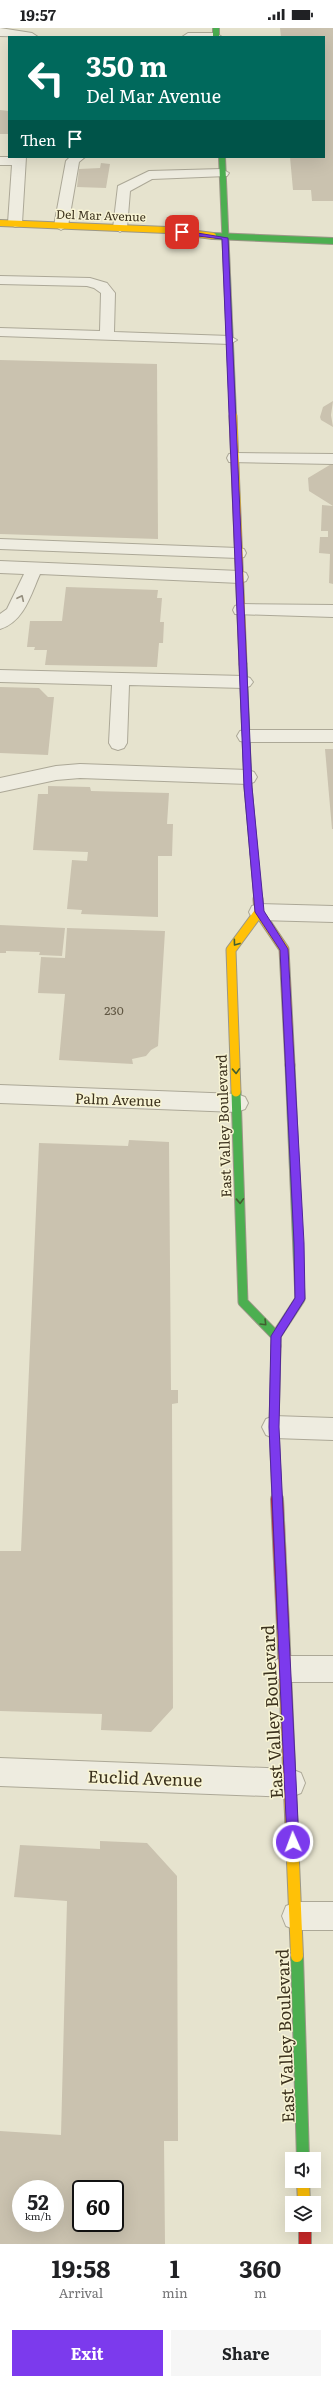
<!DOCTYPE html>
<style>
:root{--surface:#fff;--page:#f6f6f6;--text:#202124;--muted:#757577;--accent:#7c3aed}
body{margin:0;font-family:Literata,serif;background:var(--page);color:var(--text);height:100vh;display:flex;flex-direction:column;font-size:15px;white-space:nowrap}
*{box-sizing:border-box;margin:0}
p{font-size:13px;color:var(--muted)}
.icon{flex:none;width:22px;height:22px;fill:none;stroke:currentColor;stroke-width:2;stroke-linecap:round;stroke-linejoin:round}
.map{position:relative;height:2216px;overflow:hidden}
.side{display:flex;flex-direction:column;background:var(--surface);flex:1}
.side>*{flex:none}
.hud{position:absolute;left:8px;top:8px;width:317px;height:122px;border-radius:0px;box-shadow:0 4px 16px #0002;background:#00695c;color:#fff;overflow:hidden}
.buttons{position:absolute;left:285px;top:2124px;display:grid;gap:8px}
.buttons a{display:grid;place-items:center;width:36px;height:36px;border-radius:0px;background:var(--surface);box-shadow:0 4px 16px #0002;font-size:20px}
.speed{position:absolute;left:12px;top:2152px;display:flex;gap:8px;font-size:20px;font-weight:700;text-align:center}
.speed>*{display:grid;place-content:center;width:52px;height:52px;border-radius:50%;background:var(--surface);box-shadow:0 4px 16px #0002;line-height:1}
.speed small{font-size:10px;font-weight:400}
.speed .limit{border:2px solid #111;border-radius:6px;background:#fff;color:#111}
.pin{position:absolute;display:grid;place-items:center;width:34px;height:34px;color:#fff;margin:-17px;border-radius:8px;box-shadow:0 2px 6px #0006}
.me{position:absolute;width:44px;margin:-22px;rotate:358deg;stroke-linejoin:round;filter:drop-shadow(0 0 3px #0008)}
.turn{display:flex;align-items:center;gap:14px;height:84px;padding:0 12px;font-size:18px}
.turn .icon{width:52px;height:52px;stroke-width:2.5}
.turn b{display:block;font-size:28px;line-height:34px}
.then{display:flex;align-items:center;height:38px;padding:0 12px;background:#0003;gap:8px;font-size:15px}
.eta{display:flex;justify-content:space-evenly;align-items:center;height:68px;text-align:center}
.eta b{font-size:24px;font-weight:700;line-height:28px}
.cta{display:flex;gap:8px;margin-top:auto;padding:8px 12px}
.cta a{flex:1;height:46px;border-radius:0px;background:var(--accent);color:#fff;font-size:16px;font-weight:700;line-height:46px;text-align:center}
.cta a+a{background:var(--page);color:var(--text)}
.status{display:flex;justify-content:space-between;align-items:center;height:28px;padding:0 20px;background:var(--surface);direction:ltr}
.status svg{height:11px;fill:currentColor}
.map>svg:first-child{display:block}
</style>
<div class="status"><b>19:57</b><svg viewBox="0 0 49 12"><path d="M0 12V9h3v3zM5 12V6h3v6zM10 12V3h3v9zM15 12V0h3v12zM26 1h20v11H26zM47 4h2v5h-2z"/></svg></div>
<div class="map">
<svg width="333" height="2216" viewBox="0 0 333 2216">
<rect width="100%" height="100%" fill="#e6e3ce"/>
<g fill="#cac2af" fill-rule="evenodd">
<polygon points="280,0 333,0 333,173 312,173 311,162 293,162 290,129 324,129 324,9 281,9"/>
<polygon points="0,82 9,83 9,106 0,106"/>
<polygon points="101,135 110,136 106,160 77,159 79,141 100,140"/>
<polygon points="0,332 157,336 158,511 0,506"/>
<polygon points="333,373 331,387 333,399 321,392 320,389 323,379"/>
<polygon points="333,435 333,556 329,555 330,526 319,525 320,509 328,509 328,503 321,503 322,477 333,478 309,463 308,450"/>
<polygon points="66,559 158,562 157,570 162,570 160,594 164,594 163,615 159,615 157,639 45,637 47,622 34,622 35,619 27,619 30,593 62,593"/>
<polygon points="0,659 39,660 48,669 54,669 48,727 0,725"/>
<polygon points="325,721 333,721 333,801 332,801"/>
<polygon points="48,758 90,759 91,763 169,765 167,796 173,796 172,828 158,828 158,889 81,886 82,882 67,881 72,832 87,833 88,824 33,822 38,766 48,766"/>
<polygon points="0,897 65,900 62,928 39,927 40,924 6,923 6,925 0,925"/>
<polygon points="67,900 165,903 158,1018 151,1022 146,1028 132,1031 133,1036 59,1032 65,966 38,965 41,929 65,930"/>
<polygon points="129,1112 169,1114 171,1362 178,1362 178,1375 172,1376 173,1680 151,1704 101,1702 102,1686 0,1683 0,1523 21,1523 39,1115 128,1118"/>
<path d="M100,1813L147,1815L177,1848L178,2113H164L165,2216H0V2103L61,2107L67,1873L14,1869L20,1817L100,1821ZM21,2161H55V2195H21ZM81,2161H115V2195H81Z"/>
</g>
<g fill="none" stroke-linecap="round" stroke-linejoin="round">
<defs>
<g id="lane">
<polygon points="0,0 32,5 38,9 0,8"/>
<polygon points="188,5 216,5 222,9 182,9"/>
<polygon points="0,129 26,129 22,195 20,198 15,199 8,195 12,137 0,137"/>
<polygon points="70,129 85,129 79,134 68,198 61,202 54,198 66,133"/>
<polygon points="222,141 229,145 227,148 152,151 130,163 127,200 120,204 113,200 118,158 149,143"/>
<polygon points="0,248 90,250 107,255 115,265 114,304 230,308 237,312 230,316 0,308 0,300 100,303 101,265 94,260 87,258 0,256"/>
<polygon points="235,425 333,426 333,436 229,434 227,430 229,426"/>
<polygon points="0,511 238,520 244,521 246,525 244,529 238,530 0,521"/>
<path d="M0,533L240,543L246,545L248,549L246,553L240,555L40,546C31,566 24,594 0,601V586L7,581L24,546L0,545Z"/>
<polygon points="241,576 333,577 333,589 235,586 233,582 235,578"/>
<polygon points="0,642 244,648 250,650 253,654 250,658 244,660 129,657 127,715 124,720 118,722 112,720 109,715 112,657 0,654"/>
<polygon points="246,702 333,702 333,714 246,714 240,713 237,708 240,703"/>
<polygon points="80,736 248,742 254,744 257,749 254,754 248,756 80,750 56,752 0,764 0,750 56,738"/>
<polygon points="274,1388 333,1390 333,1412 274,1410 266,1407 262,1399 266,1391"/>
<polygon points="285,1628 333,1628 333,1654 285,1654 276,1650 272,1641 276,1632"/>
</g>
<g id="street">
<polygon points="259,876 333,878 333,894 259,892 252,890 249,884 252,878"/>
<polygon points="0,1057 237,1066 245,1069 248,1075 245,1081 237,1084 0,1075"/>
<polygon points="0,1730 291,1741 301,1745 305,1755 301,1765 291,1769 0,1758"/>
<polygon points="296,1874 333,1874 333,1902 296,1902 286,1898 282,1888 286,1878"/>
</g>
<g id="fast-far3">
<polyline points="216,0 216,9"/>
<polyline points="222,129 233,387"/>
<polyline points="213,208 333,213"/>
</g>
<polyline id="fast-far2" points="243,636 248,759 254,826"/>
<g id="fast-far1">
<polyline points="236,1064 243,1274 276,1308"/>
<polyline points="276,1318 276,1308 300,1271 290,1037"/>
</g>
<polyline id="fast" points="297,1928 303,2131"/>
<g id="slow-far3">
<polyline points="0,195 167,202 213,208"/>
<polyline points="233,387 233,389"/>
</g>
<g id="slow-far2">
<polyline points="233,388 243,636"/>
<polyline points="254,826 258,872"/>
</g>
<g id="slow-far1">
<polyline points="258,871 259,884 284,921 290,1037"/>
<polyline points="236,1064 231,922 259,884"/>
</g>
<g id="slow">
<polyline points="283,1598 297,1928"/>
<polyline points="303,2153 304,2175"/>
</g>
<polyline id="jam-far1" points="276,1318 274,1399 277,1472"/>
<g id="jam">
<polyline points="277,1471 283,1598"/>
<polyline points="305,2197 305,2216"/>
</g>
</defs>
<use href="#lane" stroke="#aca897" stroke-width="2"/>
<use href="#street" stroke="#aca897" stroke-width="2"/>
<use href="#fast-far3" stroke="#9b9787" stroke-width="8"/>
<use href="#fast-far2" stroke="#9b9787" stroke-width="9"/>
<use href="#fast-far1" stroke="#9b9787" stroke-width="11"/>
<use href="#fast" stroke="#9b9787" stroke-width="14"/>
<use href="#slow-far3" stroke="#9b9787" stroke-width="8"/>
<use href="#slow-far2" stroke="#9b9787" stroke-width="9"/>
<use href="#slow-far1" stroke="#9b9787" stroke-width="11"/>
<use href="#slow" stroke="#9b9787" stroke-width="14"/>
<use href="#jam-far1" stroke="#9b9787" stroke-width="11"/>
<use href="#jam" stroke="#9b9787" stroke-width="14"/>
<use href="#lane" fill="#eeece0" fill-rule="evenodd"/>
<use href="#street" fill="#eeece0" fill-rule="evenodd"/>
<use href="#fast-far3" stroke="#4caf50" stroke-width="6"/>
<use href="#fast-far2" stroke="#4caf50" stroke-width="8"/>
<use href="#fast-far1" stroke="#4caf50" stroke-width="9"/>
<use href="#fast" stroke="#4caf50" stroke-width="12"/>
<use href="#slow-far3" stroke="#ffc107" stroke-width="6"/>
<use href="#slow-far2" stroke="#ffc107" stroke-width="8"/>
<use href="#slow-far1" stroke="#ffc107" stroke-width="9"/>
<use href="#slow" stroke="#ffc107" stroke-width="12"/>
<use href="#jam-far1" stroke="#c62828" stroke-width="9"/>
<use href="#jam" stroke="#c62828" stroke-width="12"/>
</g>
<defs><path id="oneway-chevron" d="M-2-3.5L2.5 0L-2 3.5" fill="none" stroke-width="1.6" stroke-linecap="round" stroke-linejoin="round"/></defs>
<use stroke="#958f7f" href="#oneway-chevron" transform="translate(21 570) rotate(-65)"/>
<g stroke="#425e30">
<use href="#oneway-chevron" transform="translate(236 915) rotate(126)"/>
<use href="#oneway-chevron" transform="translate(236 1043) rotate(88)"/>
<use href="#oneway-chevron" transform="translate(240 1173) rotate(88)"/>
<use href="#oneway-chevron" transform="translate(264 1295) rotate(45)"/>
</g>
<polygon fill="#7c3aed" stroke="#51269a" points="179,202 228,210 252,759 264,883 288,921 304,1215 305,1271 281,1309 279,1399 299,1814 297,1818 293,1820 289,1818 287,1814 269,1399 271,1308 295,1270 294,1215 280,922 255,884 244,759 222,211 182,206"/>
<g text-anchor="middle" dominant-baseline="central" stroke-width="3" stroke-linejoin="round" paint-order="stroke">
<g font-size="12" fill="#3c321e" stroke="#f8f4d4">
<text transform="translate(101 187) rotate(2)">Del Mar Avenue</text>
</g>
<g font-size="12" fill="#605642">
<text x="114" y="982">230</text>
</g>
<g font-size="14" fill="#3c321e" stroke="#f8f4d4">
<text transform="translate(118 1071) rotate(2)">Palm Avenue</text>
<text transform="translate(223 1098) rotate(-92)">East Valley Boulevard</text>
</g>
<g font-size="17" fill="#3c321e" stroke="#f8f4d4">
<text transform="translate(271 1684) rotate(-93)">East Valley Boulevard</text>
<text transform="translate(145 1749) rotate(2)">Euclid Avenue</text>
<text transform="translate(284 2008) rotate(-92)">East Valley Boulevard</text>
</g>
</g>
</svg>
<div class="buttons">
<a><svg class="icon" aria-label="sound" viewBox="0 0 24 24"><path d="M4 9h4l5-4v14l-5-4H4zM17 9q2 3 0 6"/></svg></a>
<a><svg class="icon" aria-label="layers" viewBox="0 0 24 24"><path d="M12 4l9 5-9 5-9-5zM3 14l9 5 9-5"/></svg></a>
</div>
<div class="speed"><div>52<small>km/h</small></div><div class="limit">60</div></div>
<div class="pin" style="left:182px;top:204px;background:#d93025"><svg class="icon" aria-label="arrive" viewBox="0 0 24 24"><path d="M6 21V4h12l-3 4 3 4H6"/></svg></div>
<svg class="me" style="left:293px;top:1814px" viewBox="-20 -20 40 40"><circle r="17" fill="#7c3aed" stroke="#fff" stroke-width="3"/><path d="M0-11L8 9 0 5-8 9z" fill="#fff"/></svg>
<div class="hud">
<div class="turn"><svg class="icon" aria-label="left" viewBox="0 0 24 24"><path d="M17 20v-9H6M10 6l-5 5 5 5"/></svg><div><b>350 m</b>Del Mar Avenue</div></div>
<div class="then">Then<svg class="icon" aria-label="arrive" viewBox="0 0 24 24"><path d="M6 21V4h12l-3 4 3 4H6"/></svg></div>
</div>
</div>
<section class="side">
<div class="eta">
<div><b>19:58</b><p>Arrival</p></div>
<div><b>1</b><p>min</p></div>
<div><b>360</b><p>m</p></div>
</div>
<div class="cta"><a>Exit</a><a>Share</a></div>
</section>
